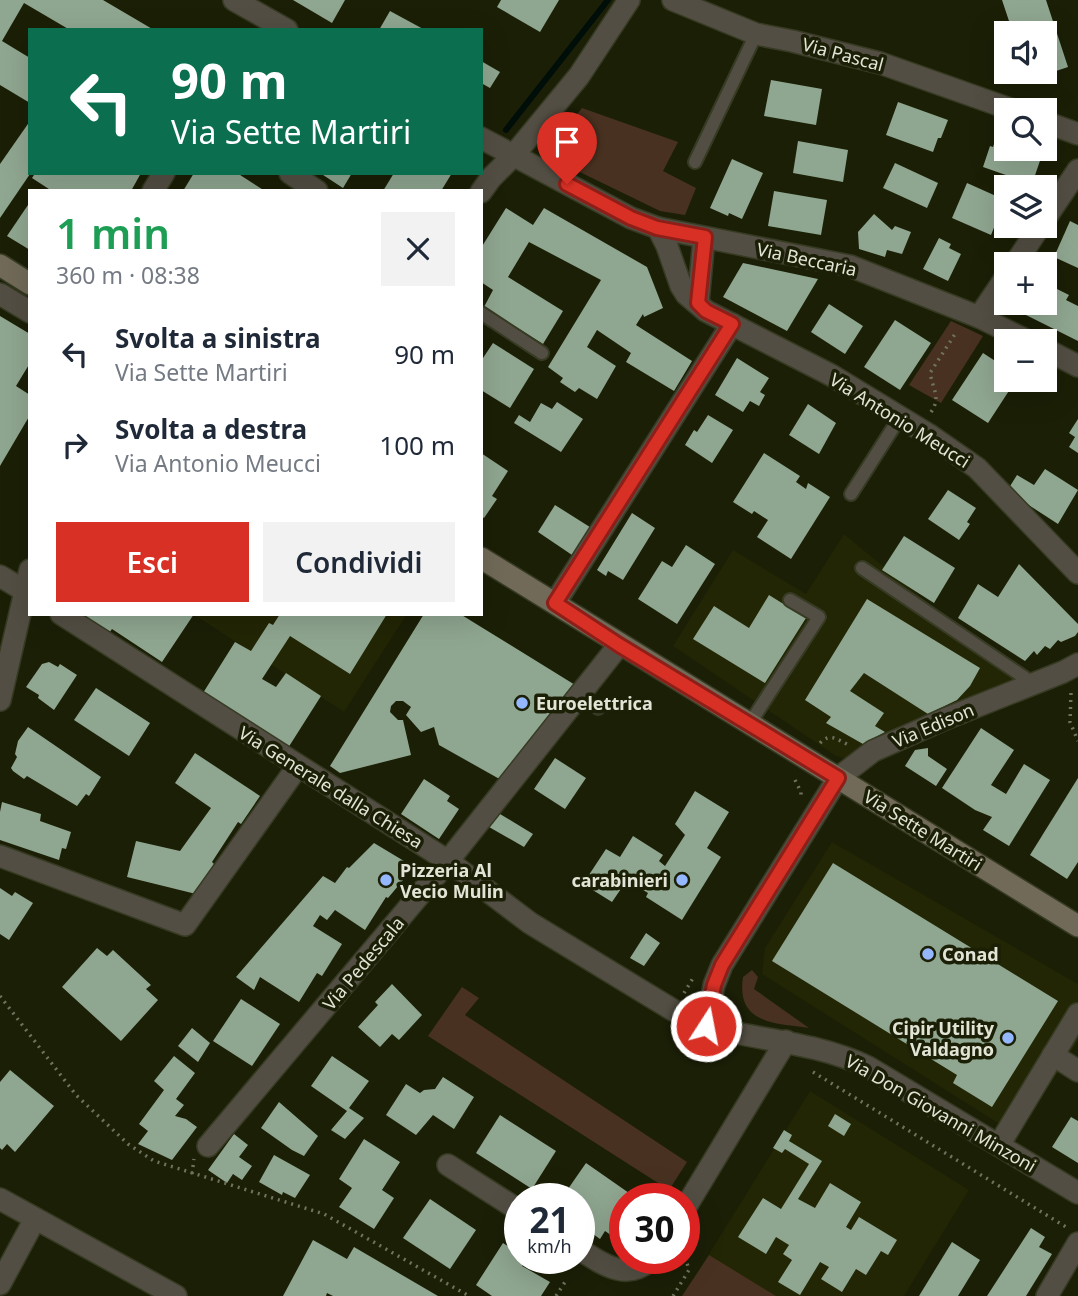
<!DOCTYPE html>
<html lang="it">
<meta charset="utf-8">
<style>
:root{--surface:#fff;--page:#f2f2f3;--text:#1f2937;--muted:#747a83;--accent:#d93025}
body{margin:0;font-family:"Noto Sans",sans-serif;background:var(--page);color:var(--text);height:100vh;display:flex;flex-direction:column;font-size:26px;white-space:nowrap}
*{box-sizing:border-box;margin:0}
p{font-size:23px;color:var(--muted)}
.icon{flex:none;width:38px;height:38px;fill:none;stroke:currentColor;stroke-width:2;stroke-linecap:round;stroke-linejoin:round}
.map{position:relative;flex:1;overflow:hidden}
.drawer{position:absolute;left:28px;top:189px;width:455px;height:427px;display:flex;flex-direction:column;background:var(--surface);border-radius:0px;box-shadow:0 7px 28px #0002}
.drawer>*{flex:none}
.guide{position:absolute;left:28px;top:28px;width:455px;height:147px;border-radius:0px;box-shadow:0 7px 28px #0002;background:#0b6e4f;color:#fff;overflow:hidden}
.tools{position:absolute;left:994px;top:21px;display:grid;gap:14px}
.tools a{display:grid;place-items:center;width:63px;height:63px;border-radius:0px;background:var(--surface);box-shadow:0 7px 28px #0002;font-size:35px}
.speed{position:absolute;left:504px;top:1183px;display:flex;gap:14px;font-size:35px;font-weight:700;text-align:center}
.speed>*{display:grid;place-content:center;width:91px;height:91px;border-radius:50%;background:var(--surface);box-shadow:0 7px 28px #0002;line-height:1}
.speed small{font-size:18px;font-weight:400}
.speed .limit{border:10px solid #d22;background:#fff;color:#111}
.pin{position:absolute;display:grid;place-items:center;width:60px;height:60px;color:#fff;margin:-72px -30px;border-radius:50% 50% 50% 0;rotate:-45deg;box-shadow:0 0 7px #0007}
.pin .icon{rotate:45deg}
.me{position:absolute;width:77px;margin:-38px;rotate:11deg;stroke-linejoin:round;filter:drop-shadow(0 0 5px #0008)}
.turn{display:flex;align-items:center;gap:24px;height:147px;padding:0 28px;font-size:32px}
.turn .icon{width:91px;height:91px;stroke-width:2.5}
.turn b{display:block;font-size:49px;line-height:60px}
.round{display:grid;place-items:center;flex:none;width:74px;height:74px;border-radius:0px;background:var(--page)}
.summary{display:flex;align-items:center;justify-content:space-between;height:119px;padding:0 28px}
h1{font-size:42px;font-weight:600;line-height:52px;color:#1e9e55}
.button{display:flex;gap:14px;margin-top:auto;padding:14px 28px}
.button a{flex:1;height:80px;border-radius:0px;background:var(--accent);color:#fff;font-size:28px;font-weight:600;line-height:80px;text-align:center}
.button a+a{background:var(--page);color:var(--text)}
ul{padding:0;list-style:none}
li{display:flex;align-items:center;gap:21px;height:91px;padding:0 28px}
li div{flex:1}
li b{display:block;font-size:26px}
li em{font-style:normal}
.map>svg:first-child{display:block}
</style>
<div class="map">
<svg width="1078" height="1296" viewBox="0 0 1078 1296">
<rect width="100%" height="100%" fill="#1b1f06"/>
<g fill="#222605">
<polygon points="844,534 935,609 1020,665 1022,695 847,759 836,756 673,646 733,550 806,594"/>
<polygon points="193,614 407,614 344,712"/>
<polygon points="832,842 1078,984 1078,1041 1017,1135 762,974 765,948"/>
<polygon points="810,1091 969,1190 904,1296 764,1296 706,1259"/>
</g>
<g fill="#483120">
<polygon points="582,108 678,142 663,171 696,188 685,215 660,211 551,158 550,148"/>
<polygon points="951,321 983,336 941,403 909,385"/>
<path d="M752,970L758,977L754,989L809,1028C774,1023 736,1024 743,977Z"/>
<polygon points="462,987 479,998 465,1015 687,1162 669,1190 428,1036"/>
<polygon points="709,1255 776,1296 682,1296"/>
</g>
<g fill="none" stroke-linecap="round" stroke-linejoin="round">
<polyline stroke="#000e09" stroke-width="6" points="506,130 608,0"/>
</g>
<g fill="#8fa690">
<polygon points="0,0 103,0 154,30 70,30 24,3 2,41 30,58 30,103 0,85"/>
<polygon points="293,0 345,0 332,23"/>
<polygon points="501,0 559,0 540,32 497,7"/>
<polygon points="1002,0 1046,0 1068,67 1029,80 1026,72 1045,72 1045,33 1013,33"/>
<polygon points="390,11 425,30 379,30"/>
<polygon points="481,61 500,72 490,88 481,83"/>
<polygon points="771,80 822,89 816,125 764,116"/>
<polygon points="898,102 948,120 941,138 938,138 933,152 886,135"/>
<polygon points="30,121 30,174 0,218 0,164"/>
<polygon points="997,136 1006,139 1006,149 1034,149 1043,152 1032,184 983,167 990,146 993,147"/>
<polygon points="798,141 848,150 843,182 793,173"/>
<polygon points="732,159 763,173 742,219 729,213 728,216 710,208"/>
<polygon points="895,163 938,183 927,208 883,188"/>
<polygon points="31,173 141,173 131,191 52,191 32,178 34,175"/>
<polygon points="194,173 237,173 265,191 183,191"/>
<polygon points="320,173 352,173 343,188"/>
<polygon points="394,173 452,173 441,191 383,191"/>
<polygon points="967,183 1005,200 991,235 952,218"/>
<polygon points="774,191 827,200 821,235 768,226"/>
<polygon points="30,202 30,250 7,236"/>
<polygon points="506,208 533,225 544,208 647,267 663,308 644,317 643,314 636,325 692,361 674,391 626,362 631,353 597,330 587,347 616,366 597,399 579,388 575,392 560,382 563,378 548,367 601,280 529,242 508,277 563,311 543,344 484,307 493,290 481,282 481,248"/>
<polygon points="874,214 892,230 895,226 911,232 902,254 887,250 885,257 859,249 858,232"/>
<polygon points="1070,221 1078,225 1078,268 1054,257"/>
<polygon points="939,238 951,244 949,248 961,254 948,281 923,269"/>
<polygon points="743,263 818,279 787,331 723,297"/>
<polygon points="1045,283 1069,295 1066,300 1078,306 1078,341 1020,312 1025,303 1045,303"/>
<polygon points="829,304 863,326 845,354 811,332"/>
<polygon points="0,316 30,334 30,363 16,386 30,395 30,415 0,466"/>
<polygon points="895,320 931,343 900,390 864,367"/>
<polygon points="493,343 534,369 510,408 481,390 481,361"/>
<polygon points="983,353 1006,368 1006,380 1016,380 988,423 952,400"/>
<polygon points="737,358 769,378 760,392 765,395 759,406 750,401 743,412 715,395"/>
<polygon points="557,402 583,419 561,452 514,423 519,415 530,422 541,403 552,409"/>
<polygon points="808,404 836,423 819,454 789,435"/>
<polygon points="708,415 733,430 712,463 685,445 694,430 697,432"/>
<polygon points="1078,419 1078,453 1069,447 1075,437 1069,433"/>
<polygon points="481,453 508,471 492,496 497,499 484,518 481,516"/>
<polygon points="764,453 800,476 796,482 806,489 808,483 830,497 791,559 757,537 768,520 754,511 752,514 733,502"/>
<polygon points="1045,469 1078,490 1058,524 1007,491 1017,475 1034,485"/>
<polygon points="948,490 976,508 967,522 970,524 959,540 928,519"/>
<polygon points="555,505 593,529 575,557 538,532"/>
<polygon points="632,513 655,528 623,580 608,571 606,576 597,570"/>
<polygon points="904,536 955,568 934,603 882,570"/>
<polygon points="686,545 715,564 677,624 638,599 662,561 672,567"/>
<polygon points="1019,564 1078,624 1078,632 1075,636 1061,642 1058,640 1050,649 1045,646 1037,655 1034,651 1025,661 958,618 978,584 998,597"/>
<polygon points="769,595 806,618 765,683 693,639 714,606 749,628"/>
<polygon points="867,599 980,668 970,686 957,700 928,714 864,673 850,691 884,713 875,726 885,732 863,744 826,723 831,717 805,700"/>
<polygon points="81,614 194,614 162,662 112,629 109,633"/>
<polygon points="280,614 387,614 350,674 290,636 262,679 276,687 286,673 321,696 288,748 203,693 235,642 251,651 269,623 273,625"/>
<polygon points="424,614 460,614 580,688 503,781 439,745 434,727 421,732 406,715 411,707 403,701 396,701 391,706 390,712 398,720 403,720 411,755 340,773 330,766"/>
<polygon points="49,662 58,667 60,664 77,675 54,710 38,698 39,695 26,687 42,664"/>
<polygon points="96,688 150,723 129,756 74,720"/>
<polygon points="28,727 101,777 89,796 86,794 77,806 27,776 24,779 13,771 11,768 17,757 15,754 18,741"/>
<polygon points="981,728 1014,750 991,785 1006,794 1024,764 1050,780 1009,846 983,830 992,817 975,810 942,788"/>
<polygon points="928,748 928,756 947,769 936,786 905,766 915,750"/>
<polygon points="195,753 260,796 241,824 238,822 212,862 214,864 196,894 127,877 136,841 180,851 211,808 175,783"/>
<polygon points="555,758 586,778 565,809 534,789"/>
<polygon points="1078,778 1078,862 1067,879 1030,855"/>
<polygon points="424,779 450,796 447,801 459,809 439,839 401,814"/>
<polygon points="695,791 729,812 707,848 721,857 682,920 646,897 648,893 627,880 612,902 583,884 606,849 620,857 633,836 663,855 659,861 665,866 685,835 675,824"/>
<polygon points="2,802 41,814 40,821 71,832 66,849 62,848 59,860 0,840 0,812"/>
<polygon points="500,814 533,834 524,847 489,827"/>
<polygon points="374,843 414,867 388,898 386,897 365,930 335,910 327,920 320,915 313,926 342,944 322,976 317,973 299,1002 260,977 254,990 236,977 323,876 335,883 347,867 349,868"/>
<polygon points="833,863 1058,1001 992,1107 953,1083 957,1075 772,961"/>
<polygon points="0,888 12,896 15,892 33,903 9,940 0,934"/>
<polygon points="646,933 660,943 644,966 630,958"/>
<polygon points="97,948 107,956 113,950 151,985 146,989 158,1000 121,1041 62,987"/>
<polygon points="392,984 422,1015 399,1040 392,1034 380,1047 358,1027 378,1005 375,1002"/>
<polygon points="241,999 280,1024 252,1066 213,1041"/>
<polygon points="192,1028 210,1043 198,1062 178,1046"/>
<polygon points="174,1056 195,1073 176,1099 184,1105 175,1116 186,1119 197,1127 172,1160 138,1144 148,1131 139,1124 164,1090 154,1081"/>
<polygon points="332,1056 369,1081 349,1108 364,1118 345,1139 331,1130 347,1111 311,1086"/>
<polygon points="10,1070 54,1106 15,1152 7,1144 2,1150 0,1148 0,1082"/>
<polygon points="443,1077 474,1097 454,1129 433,1115 416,1135 386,1115 406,1084 420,1093 424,1090 435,1089"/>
<polygon points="279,1102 318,1136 304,1156 292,1150 261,1128"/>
<polygon points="835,1114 851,1124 844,1136 828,1126"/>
<polygon points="500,1115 556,1151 532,1189 476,1153"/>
<polygon points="1071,1117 1078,1121 1078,1163 1052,1147"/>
<polygon points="784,1130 792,1135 789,1141 822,1161 798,1199 815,1208 830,1183 861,1202 846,1227 851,1230 859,1217 897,1240 888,1255 881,1251 866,1275 856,1269 842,1292 821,1279 829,1267 820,1262 800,1295 778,1282 792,1260 783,1254 789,1245 776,1237 766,1254 738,1237 763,1198 781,1209 809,1164 785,1149 782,1153 773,1148"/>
<polygon points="234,1134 248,1145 239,1157 252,1166 242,1180 233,1174 227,1183 208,1170"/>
<polygon points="364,1139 400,1162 382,1190 394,1198 374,1229 339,1207 352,1188 339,1179"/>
<polygon points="274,1155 310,1175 295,1198 283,1192 282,1195 259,1182"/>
<polygon points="586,1163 629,1193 626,1197 628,1199 625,1199 625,1237 621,1242 605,1231 600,1239 579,1224 579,1199 561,1199"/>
<polygon points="430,1199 476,1230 450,1269 403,1238"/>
<polygon points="1031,1228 1045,1237 1039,1247 1052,1254 1026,1296 987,1296"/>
<polygon points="313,1240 347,1259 354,1247 438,1296 333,1296 327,1293 326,1296 283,1296"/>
<polygon points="952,1242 980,1260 958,1296 919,1296"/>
<polygon points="503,1243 520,1254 520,1258 527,1258 522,1266 550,1282 541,1296 492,1296 476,1285"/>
</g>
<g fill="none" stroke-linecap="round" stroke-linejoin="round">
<defs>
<g id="service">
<polyline points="695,162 756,34"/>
<polyline points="481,313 542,353"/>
<polyline points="851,494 900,417"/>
<polyline points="862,568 1034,684"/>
<polyline points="579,695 598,708"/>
<polyline points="750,723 819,617 790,600"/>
</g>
<g id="minor">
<polyline points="673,0 756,34 792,41 880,63 1013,110"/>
<polyline points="1045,122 1078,134"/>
<polyline points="290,173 317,191"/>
<polyline points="153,191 164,173"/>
<polyline points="481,192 491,178 513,156 579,76 629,0"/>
<polyline points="1045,219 1078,170"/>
<polyline points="658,228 667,246 681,286 686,294 706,311 831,375 931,436 977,468 1078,573"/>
<polyline points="1015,264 1040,226"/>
<polyline points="0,294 30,312"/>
<polyline points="698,303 704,238"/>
<polyline points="979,317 1006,277"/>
<polyline points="0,576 30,594"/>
<polyline points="555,603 732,324"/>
<polyline points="61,614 448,861 530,923 673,1010 706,1026"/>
<path d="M1078,664L1063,672L945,719L873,751L838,778L722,965L714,985L706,1026C761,1041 816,1042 868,1067L1078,1193"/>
<polyline points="0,700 30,570"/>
<polyline points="0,856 185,925 298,766"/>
<polyline points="1053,1055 1078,1071"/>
<polyline points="999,1145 1078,1014"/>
<polyline points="208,1146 448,861 619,645"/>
<polyline points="448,1165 520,1211"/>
<polyline points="0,1199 176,1296"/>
<polyline points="684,1210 786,1041"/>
<path d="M579,1249C602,1264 628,1283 652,1258"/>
<polyline points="0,1284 35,1219"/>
<polyline points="1047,1296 1078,1243"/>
</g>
<g id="tertiary">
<polyline points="234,0 287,30"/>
<polyline points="481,138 631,218 658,228 850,266 979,317 1028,341"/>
<polyline points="1045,349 1078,366"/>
</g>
<g id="secondary">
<polyline points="0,265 30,284"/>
<polyline points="481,558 1078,926"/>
</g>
</defs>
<use href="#service" stroke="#373b23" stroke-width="16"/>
<use href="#minor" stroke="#373b23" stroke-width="24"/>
<use href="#tertiary" stroke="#373b23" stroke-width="24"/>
<use href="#secondary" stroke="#373b23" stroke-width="24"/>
<g stroke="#6f735e" stroke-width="3.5" stroke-dasharray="2 5" stroke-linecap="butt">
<path d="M931,412C941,398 933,389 930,373L957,331"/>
<polyline points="1071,693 1070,722 1078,741"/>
<path d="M820,743C831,732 837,740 849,745"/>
<polyline points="795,780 801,792 801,798"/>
<polyline points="684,993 693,978"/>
<polyline points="0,996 76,1095 128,1144 154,1161 324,1214 469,1296"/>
<polyline points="813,1072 1066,1227"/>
<polyline points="192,1174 194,1159"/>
<polyline points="556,1296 565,1282"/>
<polyline points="673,1296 689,1270 687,1263 680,1258"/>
</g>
<use href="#service" stroke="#534e43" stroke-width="12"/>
<use href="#minor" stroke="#534e43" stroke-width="21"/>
<use href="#tertiary" stroke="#534e43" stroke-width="21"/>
<use href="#secondary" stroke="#716a58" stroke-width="21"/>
</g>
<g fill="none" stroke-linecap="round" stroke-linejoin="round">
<defs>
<polyline id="route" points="567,184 631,218 657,228 705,237 698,303 706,311 732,324 555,603 619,645 838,778 722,965 714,985 706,1026"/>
</defs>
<use href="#route" stroke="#8d1f18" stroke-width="18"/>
<use href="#route" stroke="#d93025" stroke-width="12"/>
</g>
<g fill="#94b7fd" stroke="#1b1f06" stroke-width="2.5">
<circle cx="522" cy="703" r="7"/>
<circle cx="386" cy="880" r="7"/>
<circle cx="682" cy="880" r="7"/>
<circle cx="928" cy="954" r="7"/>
<circle cx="1008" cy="1038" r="7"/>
</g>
<g text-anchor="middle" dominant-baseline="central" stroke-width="7" stroke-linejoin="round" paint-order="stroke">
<g font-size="18" fill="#e2e5d6" stroke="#1b1f06">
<text transform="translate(843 54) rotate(15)">Via Pascal</text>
<text transform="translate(807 259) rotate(12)">Via Beccaria</text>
<text transform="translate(900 420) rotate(32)">Via Antonio Meucci</text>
<text transform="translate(933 725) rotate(-23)">Via Edison</text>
<text transform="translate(331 787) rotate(32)">Via Generale dalla Chiesa</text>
<text transform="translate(923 830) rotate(32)">Via Sette Martiri</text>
<text transform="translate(363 963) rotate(-50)">Via Pedescala</text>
<text transform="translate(941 1113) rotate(30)">Via Don Giovanni Minzoni</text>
</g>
<g font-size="18" font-weight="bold" fill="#e2e5d6" stroke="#1b1f06" text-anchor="start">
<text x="536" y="703">Euroelettrica</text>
<text x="400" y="870">Pizzeria Al<tspan x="400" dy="21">Vecio Mulin</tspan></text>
<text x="668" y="880" text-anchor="end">carabinieri</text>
<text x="942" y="954">Conad</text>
<text x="994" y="1028" text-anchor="end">Cipir Utility<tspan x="994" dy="21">Valdagno</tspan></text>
</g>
</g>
</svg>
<div class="tools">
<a><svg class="icon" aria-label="sound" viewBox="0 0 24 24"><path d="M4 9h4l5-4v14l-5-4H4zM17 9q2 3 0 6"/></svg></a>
<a><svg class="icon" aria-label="search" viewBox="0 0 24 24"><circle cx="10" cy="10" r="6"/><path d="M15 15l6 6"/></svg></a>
<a><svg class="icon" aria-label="layers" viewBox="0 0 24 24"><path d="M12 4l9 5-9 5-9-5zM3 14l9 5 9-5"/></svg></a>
<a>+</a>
<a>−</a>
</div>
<div class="speed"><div>21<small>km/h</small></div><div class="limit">30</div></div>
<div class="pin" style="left:567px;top:184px;background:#d93025"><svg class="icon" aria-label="arrive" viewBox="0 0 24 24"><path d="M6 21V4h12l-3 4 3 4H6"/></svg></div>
<svg class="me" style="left:706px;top:1026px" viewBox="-20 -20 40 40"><circle r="17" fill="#d93025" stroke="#fff" stroke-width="3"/><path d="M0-11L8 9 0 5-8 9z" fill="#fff"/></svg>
<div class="guide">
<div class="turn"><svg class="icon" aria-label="left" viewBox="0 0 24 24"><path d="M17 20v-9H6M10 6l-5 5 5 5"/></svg><div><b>90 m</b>Via Sette Martiri</div></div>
</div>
<section class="drawer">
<div class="summary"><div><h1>1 min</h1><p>360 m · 08:38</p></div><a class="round"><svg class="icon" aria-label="close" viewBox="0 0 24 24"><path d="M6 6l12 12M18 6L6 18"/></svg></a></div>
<ul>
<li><svg class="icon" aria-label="left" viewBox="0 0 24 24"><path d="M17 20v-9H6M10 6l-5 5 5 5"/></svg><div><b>Svolta a sinistra</b><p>Via Sette Martiri</p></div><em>90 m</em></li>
<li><svg class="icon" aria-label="right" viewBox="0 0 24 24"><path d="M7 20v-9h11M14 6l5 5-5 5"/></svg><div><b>Svolta a destra</b><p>Via Antonio Meucci</p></div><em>100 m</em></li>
</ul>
<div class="button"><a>Esci</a><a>Condividi</a></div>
</section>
</div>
